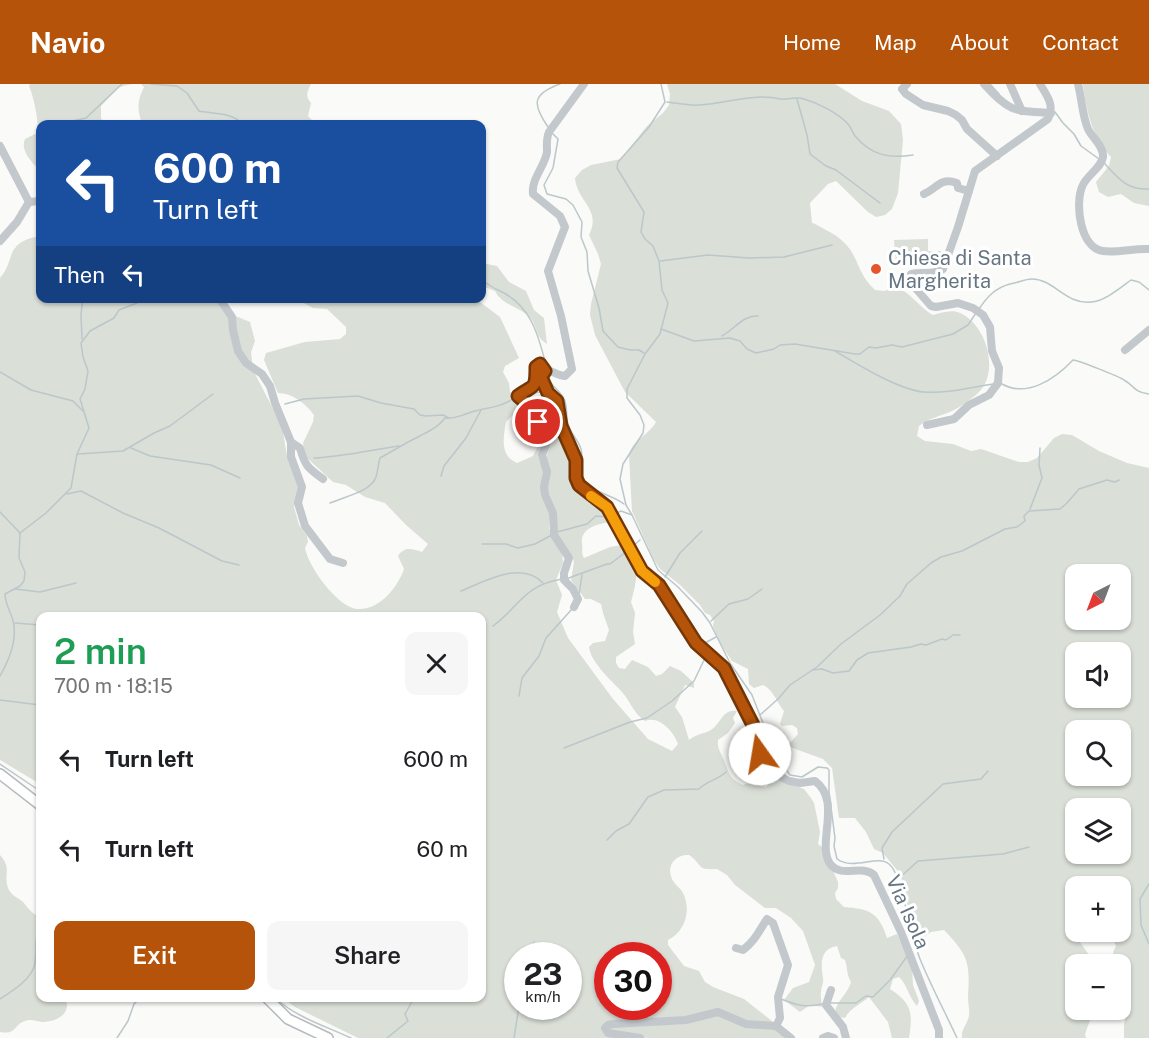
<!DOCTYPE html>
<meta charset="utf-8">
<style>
:root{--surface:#fff;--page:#f6f6f6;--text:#202124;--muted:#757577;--accent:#b45309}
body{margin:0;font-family:"Public Sans",sans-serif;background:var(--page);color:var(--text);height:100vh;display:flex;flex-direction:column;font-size:22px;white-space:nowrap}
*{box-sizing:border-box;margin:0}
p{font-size:20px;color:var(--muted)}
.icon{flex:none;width:33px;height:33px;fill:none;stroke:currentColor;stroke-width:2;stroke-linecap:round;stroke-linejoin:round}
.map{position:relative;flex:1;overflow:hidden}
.panel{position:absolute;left:36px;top:528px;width:450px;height:390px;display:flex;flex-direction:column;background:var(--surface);border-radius:12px;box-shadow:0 2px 4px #0004}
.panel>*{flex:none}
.guide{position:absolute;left:36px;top:36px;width:450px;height:183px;border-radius:12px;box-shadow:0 2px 4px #0004;background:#1a4fa0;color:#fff;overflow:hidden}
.needle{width:39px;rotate:222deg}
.controls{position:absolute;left:1065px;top:480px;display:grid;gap:12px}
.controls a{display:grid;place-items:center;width:66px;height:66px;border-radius:12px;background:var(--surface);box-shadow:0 2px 4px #0004;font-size:30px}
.speed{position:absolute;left:504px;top:858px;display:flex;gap:12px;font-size:30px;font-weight:700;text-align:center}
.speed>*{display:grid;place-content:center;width:78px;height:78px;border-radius:50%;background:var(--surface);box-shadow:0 2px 4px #0004;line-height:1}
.speed small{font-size:15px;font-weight:400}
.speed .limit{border:9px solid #d22;background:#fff;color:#111}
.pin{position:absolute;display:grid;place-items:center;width:51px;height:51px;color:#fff;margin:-26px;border:3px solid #fff;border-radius:50%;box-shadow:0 2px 6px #0007}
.me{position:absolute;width:66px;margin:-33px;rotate:347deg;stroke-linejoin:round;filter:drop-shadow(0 0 4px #0008)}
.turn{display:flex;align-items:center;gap:21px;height:126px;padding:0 18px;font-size:27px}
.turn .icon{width:78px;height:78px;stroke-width:2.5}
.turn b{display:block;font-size:42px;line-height:51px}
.then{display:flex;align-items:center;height:57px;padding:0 18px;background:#0003;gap:12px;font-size:22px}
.round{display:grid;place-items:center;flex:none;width:63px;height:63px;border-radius:12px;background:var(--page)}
.summary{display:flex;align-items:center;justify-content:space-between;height:102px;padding:0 18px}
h1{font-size:36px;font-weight:600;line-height:45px;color:#1e9e55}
.cta{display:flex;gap:12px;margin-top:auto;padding:12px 18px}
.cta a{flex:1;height:69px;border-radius:12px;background:var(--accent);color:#fff;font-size:24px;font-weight:600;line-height:69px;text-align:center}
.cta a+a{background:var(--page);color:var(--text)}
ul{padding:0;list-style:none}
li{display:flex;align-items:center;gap:18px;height:90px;padding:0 18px}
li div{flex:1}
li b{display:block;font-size:22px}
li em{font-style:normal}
header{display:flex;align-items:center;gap:36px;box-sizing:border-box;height:84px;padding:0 30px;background:var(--accent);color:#fff}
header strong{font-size:28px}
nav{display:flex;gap:33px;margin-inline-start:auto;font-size:21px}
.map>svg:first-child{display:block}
</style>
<header>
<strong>Navio</strong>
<nav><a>Home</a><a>Map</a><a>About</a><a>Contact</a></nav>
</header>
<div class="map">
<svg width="1149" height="954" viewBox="0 0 1149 954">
<rect width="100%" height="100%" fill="#fafaf8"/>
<g fill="#dadfd7" fill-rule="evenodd">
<path d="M30,0H132L119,3L101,22V35L109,40H40V87C32,78 20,67 25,55L37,49C40,41 33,10 29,2Z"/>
<path d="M141,0H311C307,8 305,12 311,19L308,32L313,37L323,40H142C137,25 137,17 144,3Z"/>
<path d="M667,0H835L862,17L889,27L901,40L903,56L898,109L892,125L885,131L876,133L868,128L836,97L828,100L810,119L812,139C817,140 823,145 828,147C862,165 852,185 875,206L885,207L892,202C909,205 918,223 933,231C941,229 952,225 960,229C986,240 1000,287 979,308C972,315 961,323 952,327C941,332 929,334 919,342L917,352L925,357L953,360L971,367L981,365L1019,378H1028L1037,374L1054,354L1062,350L1072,351L1099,367L1127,379L1149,384V954H1124V939L1128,927L1123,912L1120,880H1117L1113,868L1116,862L1111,848H1120V802H1076V848H1080L1077,854L1094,878V880H1076V926H1092L1093,928L1085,950L1086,954H962C961,945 967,941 969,932C970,926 968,920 968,913C970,879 969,872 944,846L931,848L920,856L917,855L912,831L905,815L901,791L883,769L874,765L866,748L855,734H839L832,684L823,675L790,663L789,660L798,650L797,644L792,641L782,642L780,640L784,627C777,619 773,605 763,601L754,604L749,600L748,585L732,577L718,556L713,542L714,537L710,531L705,529L700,521L680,501L660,485L653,474L632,427L629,371C632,356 649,351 656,338L625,308L595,251L590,231L591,220L601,180L598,170L589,151C602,125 577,118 575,94L582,86L591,81L621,75L647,42L663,29L669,21L670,10ZM1076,490H1120V536H1076ZM1120,568V614H1076V568ZM1120,646V692H1076V646ZM1076,724H1120V770H1076Z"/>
<path d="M1083,0H1149V122L1134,119L1121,110L1108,113L1099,108L1096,98L1109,82L1111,73C1092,53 1086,26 1083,0Z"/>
<path d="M35,153L40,154V214L216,215L233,231L250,238L255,257L251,268L253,286L282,342L287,372L299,400L294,423L299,441L307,452L308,458L305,464C308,482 337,523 357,525C379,527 398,503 404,485L398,472C405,462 412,465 422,468L428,460L406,441L385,419L365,413L346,401L333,398L306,373L303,359L313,338L314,331C305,319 292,309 278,309L264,276L266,269L305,258L340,255L346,250V243L327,225L313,224L296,215H476L500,233L519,274L505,282L503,288L509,299L510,308L526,321L524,327L515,329L506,338C503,354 500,372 517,379L533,372L538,362L541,363L538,372L543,386L541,411L550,430L549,445L562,467L563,479L556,496L562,511L557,528L568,554L613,615L648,655L672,667L678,660C674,648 659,631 645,637C634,630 630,617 622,608C612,597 591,579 589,563L593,559L605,557L609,546L603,529L601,520L591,515H585L571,496L574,478L572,472L557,452L548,410L546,375L552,352L548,341V335L555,326L561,352L571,376L575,402L582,412L602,424L611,438C597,440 580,444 582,460C583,466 581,469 584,474L610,463L622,461C640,485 638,492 631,518L635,529L633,548L635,560L616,573V579L619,584L625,585L632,576L648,583L656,592L662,590L670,582L681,587L694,599V604L685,601L675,623L682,633L689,656C696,650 704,650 711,646C721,640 722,625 737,627L733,634L735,639L728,649L718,656C717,666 722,670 725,679C730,691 729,694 743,701L748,699L766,703L770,698L772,693L804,705L811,714L814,719L820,748L818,760L823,764L838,798V804L835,809L836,815L844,823C869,825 879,828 887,854L897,850L912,883L913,901L919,917L917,922C909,914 907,900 899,893L893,895L890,905C912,919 913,929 909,954H892L888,938L869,913C860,921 851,923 845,934L839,933L835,929C836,917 848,910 851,898C846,890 848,884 845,876L841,874L837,862C819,865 821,881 823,894C824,899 821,903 821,908C820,913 822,918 822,923L810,921L800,928L784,916L793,904L809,898L815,881L803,847L791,834L776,824H765L735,801L727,791L717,785C694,786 705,782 689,771C677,770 667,780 671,792C672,798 678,802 682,807C692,825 686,847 668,856V861L684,882L699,887L705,898L713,903L744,915L772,937L770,942L786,954H358L295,923L283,914H482V532H40V700L0,676V194C15,177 5,160 35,153ZM518,872H568V922H518ZM608,872H658V922H608Z"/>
<polygon points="928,155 928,167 941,167 941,177 896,179 894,156"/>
<path d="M482,179L497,182L509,198L526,207L534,226L544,234L547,260C535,252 538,246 532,236C523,223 502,222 495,207L482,202Z"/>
<path d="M0,771C13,785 2,792 9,806C13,813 19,814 23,818C29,825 32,830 40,833V914H65C72,928 59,937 44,938C37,938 32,934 25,937C13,941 17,951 0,948Z"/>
</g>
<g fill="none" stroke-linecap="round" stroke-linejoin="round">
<g stroke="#bbc7cb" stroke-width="1.5">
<path d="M151,0L177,2L187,9L199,27C214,30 231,28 243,40"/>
<path d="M661,0L665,18L649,43L618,78L617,84L644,128L641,148L645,155L653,162L659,177L662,206L668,219L660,250L645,270L627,305V314L640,331L644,341L643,349L623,380L620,395L626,421L632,431L658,486L678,503L702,528L710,539L730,579L752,611L775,670L790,691L802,693L818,683L827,684L829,686V708L835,754L834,762L837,775C854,787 877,770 889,780C899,788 896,802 902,813C911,832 912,855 920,875C931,902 945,928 957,954"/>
<polyline points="990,0 999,10"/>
<polyline points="797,15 807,51 810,70 826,82 836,86 880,119"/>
<path d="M667,18C677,19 688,22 699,21C730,19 749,9 781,15C789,16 796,12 804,15C818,19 838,29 848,40C851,43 852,48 855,52C871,71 889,75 913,71"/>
<polyline points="1055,28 1063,39 1074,50 1081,62 1099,75"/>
<polyline points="68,38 86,34 122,0"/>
<path d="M548,43C532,20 532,10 560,0"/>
<polyline points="552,49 558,55 553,84 544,101 547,110 566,115 573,121 582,138 581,153 587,168 588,187 599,224 603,247 618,263 630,266 639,266 644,269"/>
<path d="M1105,80C1119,95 1127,106 1149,105"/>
<polyline points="660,177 708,171 749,174 784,173 832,161"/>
<path d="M482,197C488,199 492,204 498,206C530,220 538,249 546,281"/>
<path d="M979,225C987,213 995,204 1010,200C1018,199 1024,195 1032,195C1054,195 1066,221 1091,218C1105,217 1120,204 1131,196L1139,198L1149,206"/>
<polyline points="661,245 694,257 730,254 740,257 747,265 756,269 774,265 780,261 795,260 855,270 860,270 869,263 876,264 892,261 902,263 953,250 968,241 976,229"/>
<path d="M722,252C735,245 743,231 758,232"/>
<polyline points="82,255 81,230 83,214"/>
<path d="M835,267C857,280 899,306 924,308C947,310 971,303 994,300"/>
<polyline points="0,288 31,306 73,317 83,327"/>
<path d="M547,292C550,301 558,305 563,313C568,321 566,328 567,336C568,347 578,355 581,365C584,375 578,388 585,397C594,409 612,411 624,420"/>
<path d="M1002,300C1027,314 1055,295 1073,276C1080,277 1118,292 1124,296C1136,303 1132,307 1149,310"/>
<polyline points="526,311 544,307"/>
<polyline points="285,320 304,315 358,312 381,319 414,325 420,331 426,332 443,331 449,334"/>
<polyline points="131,364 150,372 211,381 240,394"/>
<polyline points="78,370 123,367 154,349 170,342 213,310"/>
<path d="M314,374C343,373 370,366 399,362"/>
<polyline points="441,392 444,382 466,354 481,326"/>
<polyline points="67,410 81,407 123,429 159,444 222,477 239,481"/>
<path d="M330,419C343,413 371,408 376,393C378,387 378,380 380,374C393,367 405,359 418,353C429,347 437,344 445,334C456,335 459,332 469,329C484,323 501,325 515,313"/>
<polyline points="1030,425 1042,394 1039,381 1040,364"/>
<path d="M0,428L20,449L19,474L25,488L24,497L20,502L5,510C6,525 13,530 14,542C16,558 8,578 0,592"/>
<polyline points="615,430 621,427 632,431"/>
<polyline points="557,448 587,440 596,432 608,433"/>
<polyline points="20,449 46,429 71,404 77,370 89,344 80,315 85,305 88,287 83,273 81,259 90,247 114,234 119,226 137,219 139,214"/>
<polyline points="482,460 506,460 518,464 535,460 550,452"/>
<polyline points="632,463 640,456"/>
<polyline points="665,493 680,469 702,447"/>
<polyline points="566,495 607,480 610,480 626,468"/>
<polyline points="15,505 40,508 76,499"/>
<path d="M461,507C486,497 522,476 543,499"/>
<polyline points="579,510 582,491"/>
<polyline points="711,537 729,520 748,515 762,505"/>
<polyline points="15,539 40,541"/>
<path d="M493,542C519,523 524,501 562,495"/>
<polyline points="708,565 705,559 716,553"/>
<polyline points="812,586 822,585 833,589 849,587 857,576 868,569 911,563 921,560 926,561 942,555 946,556 953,551 960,551"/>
<polyline points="519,612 522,594 539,572 546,554 572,525"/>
<polyline points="0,616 40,621"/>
<polyline points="760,631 778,615 790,601 817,583 841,560 880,531 900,512 907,500 931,479 941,473 962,467 1005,445 1017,443 1025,437 1024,432 1029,427 1060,425 1067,419 1079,405 1107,396 1115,398 1119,396"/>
<polyline points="564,664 630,638 647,634 672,617 694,597 706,572"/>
<polyline points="0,680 40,707"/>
<path d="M607,756L616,747L629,740L648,713L664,706L699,705C706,697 718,696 726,688"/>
<polyline points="884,775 882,764 892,748 943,700 981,695 988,687"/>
<polyline points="897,796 918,777 1003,770 1029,763"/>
<polyline points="1149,800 1140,815 1141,841 1149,860"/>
<polyline points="533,872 534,858"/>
<path d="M275,914C296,933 325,942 351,954"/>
<path d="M0,915C12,907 29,897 34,883C38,871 33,856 40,846"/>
<path d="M781,915C796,921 806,924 822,920"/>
<polyline points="830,919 856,919 866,912 873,913 890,896 908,871"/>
<polyline points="117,954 128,937 134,920 140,914"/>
<polyline points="387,954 408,937 405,930 414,914"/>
<polyline points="514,954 519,922"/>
</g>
<defs>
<g id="major">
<polyline points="0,690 40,721"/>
<polyline points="267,914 288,935 328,954"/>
</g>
</defs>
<use href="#major" stroke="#b5babe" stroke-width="12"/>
<g stroke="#c3c8cc" stroke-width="8">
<path d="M584,0L549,48C546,55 547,60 547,68C545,82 531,95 533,110L560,132L565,143L548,187L561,232L572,285L565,292C558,292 553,287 546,286L541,293L548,309L557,317L561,342L576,376V394L579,401L607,423L642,487L659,501L696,559L725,584L754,643L763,678L775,690L789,697L800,699L815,697C843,717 815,762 831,781C842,794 862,780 874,791L901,848L939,946V954"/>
<polyline points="907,0 902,5 906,10 923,21 948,27 956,31 962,36 967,45 997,72"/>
<path d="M984,0C1010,28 1013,27 1051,29"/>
<polyline points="1010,0 1022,27"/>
<path d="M1078,0C1082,15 1082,31 1088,45C1092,54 1104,62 1103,73C1101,85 1086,91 1082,103C1075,120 1080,164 1103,167C1118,169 1134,164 1149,165"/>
<polyline points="0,62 29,118"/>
<path d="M924,110C938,104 940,93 957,99L958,104L969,107"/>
<polyline points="29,118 40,117"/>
<polyline points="0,157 17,138 29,118"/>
<polyline points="219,214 232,233 233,246 238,267 246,279 262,290 270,302 275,319 291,358 291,373 302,403 298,419 305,442 330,475 343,479"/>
<polyline points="1125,266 1149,246"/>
<path d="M545,287L543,283L538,280L536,283C536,308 535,300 518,312L531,323L544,352L546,361L542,371L547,388L544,403L545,411L553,429L554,451L569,474L564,489V496L573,505L578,515L574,523"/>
<path d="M927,341L954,335L969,321L989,311L998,299L999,284L992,267L990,243L983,231L973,224L958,219L936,223L931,222L911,199L910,193L911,190C922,187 934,192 943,185L958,143L975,87L1048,35C1055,21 1047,12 1040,0"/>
<path d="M291,358L300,364C305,382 308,384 323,395"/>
<path d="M736,864L743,866C755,857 759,847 767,835L773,839L788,881L778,913L780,934L776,942"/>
<polyline points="831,906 826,921 843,943 846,954"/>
<polyline points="776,942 791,954"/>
<polyline points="640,954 608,949 605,944 608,941 613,940 686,936 718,928 746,940 776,942"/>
<polyline points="823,954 828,952 834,954"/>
</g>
<use href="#major" stroke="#fff" stroke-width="9"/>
</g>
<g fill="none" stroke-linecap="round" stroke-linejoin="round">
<defs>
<path id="route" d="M538,338L531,323L518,312C534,300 536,307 536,283L540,280L545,287L541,293L548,309L557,317L561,342L576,376V394L579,401L607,423L642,487L659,501L696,559L724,584L754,643L760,670"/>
</defs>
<use href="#route" stroke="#753606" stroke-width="15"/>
<use href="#route" stroke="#b45309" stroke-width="10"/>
<polyline stroke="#f59e0b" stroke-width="10" points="591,412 607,423 642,487 655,498"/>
</g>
<circle fill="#e4572e" stroke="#fff" stroke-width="2" cx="876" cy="185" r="6"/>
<g text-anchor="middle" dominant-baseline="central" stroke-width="6" stroke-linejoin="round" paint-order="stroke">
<g font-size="20" fill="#657683" stroke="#fff" text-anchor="start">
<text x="888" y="174">Chiesa di Santa<tspan x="888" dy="23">Margherita</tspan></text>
</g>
<g font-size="20" fill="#657683" stroke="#fff">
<text transform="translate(908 828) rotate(66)">Via Isola</text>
</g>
</g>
</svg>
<div class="controls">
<a><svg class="needle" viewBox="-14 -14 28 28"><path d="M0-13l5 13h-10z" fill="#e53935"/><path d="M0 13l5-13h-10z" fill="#757577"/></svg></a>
<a><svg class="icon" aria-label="sound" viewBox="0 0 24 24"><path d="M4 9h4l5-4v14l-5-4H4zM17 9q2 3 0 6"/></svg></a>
<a><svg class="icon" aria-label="search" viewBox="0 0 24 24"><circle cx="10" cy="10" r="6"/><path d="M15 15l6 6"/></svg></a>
<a><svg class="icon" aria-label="layers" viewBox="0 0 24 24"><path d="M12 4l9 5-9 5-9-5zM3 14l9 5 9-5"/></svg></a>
<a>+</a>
<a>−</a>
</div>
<div class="speed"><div>23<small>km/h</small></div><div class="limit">30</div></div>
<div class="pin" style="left:538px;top:338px;background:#d93025"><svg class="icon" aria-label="arrive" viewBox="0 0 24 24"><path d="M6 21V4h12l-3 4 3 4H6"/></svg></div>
<svg class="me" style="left:760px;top:670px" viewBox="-20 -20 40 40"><circle r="19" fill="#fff"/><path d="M0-13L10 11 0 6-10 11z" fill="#b45309"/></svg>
<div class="guide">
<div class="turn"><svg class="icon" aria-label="left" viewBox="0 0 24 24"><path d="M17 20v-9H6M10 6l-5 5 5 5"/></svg><div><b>600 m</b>Turn left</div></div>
<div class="then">Then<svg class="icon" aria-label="left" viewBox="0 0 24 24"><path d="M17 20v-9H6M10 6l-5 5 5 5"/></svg></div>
</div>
<section class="panel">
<div class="summary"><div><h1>2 min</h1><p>700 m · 18:15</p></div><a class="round"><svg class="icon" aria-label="close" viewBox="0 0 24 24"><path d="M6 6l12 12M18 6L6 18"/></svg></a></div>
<ul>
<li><svg class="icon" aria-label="left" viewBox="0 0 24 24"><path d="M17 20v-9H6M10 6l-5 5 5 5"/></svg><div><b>Turn left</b></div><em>600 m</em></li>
<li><svg class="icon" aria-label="left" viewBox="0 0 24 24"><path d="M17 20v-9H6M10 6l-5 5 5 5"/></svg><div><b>Turn left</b></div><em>60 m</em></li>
</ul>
<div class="cta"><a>Exit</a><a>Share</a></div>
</section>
</div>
